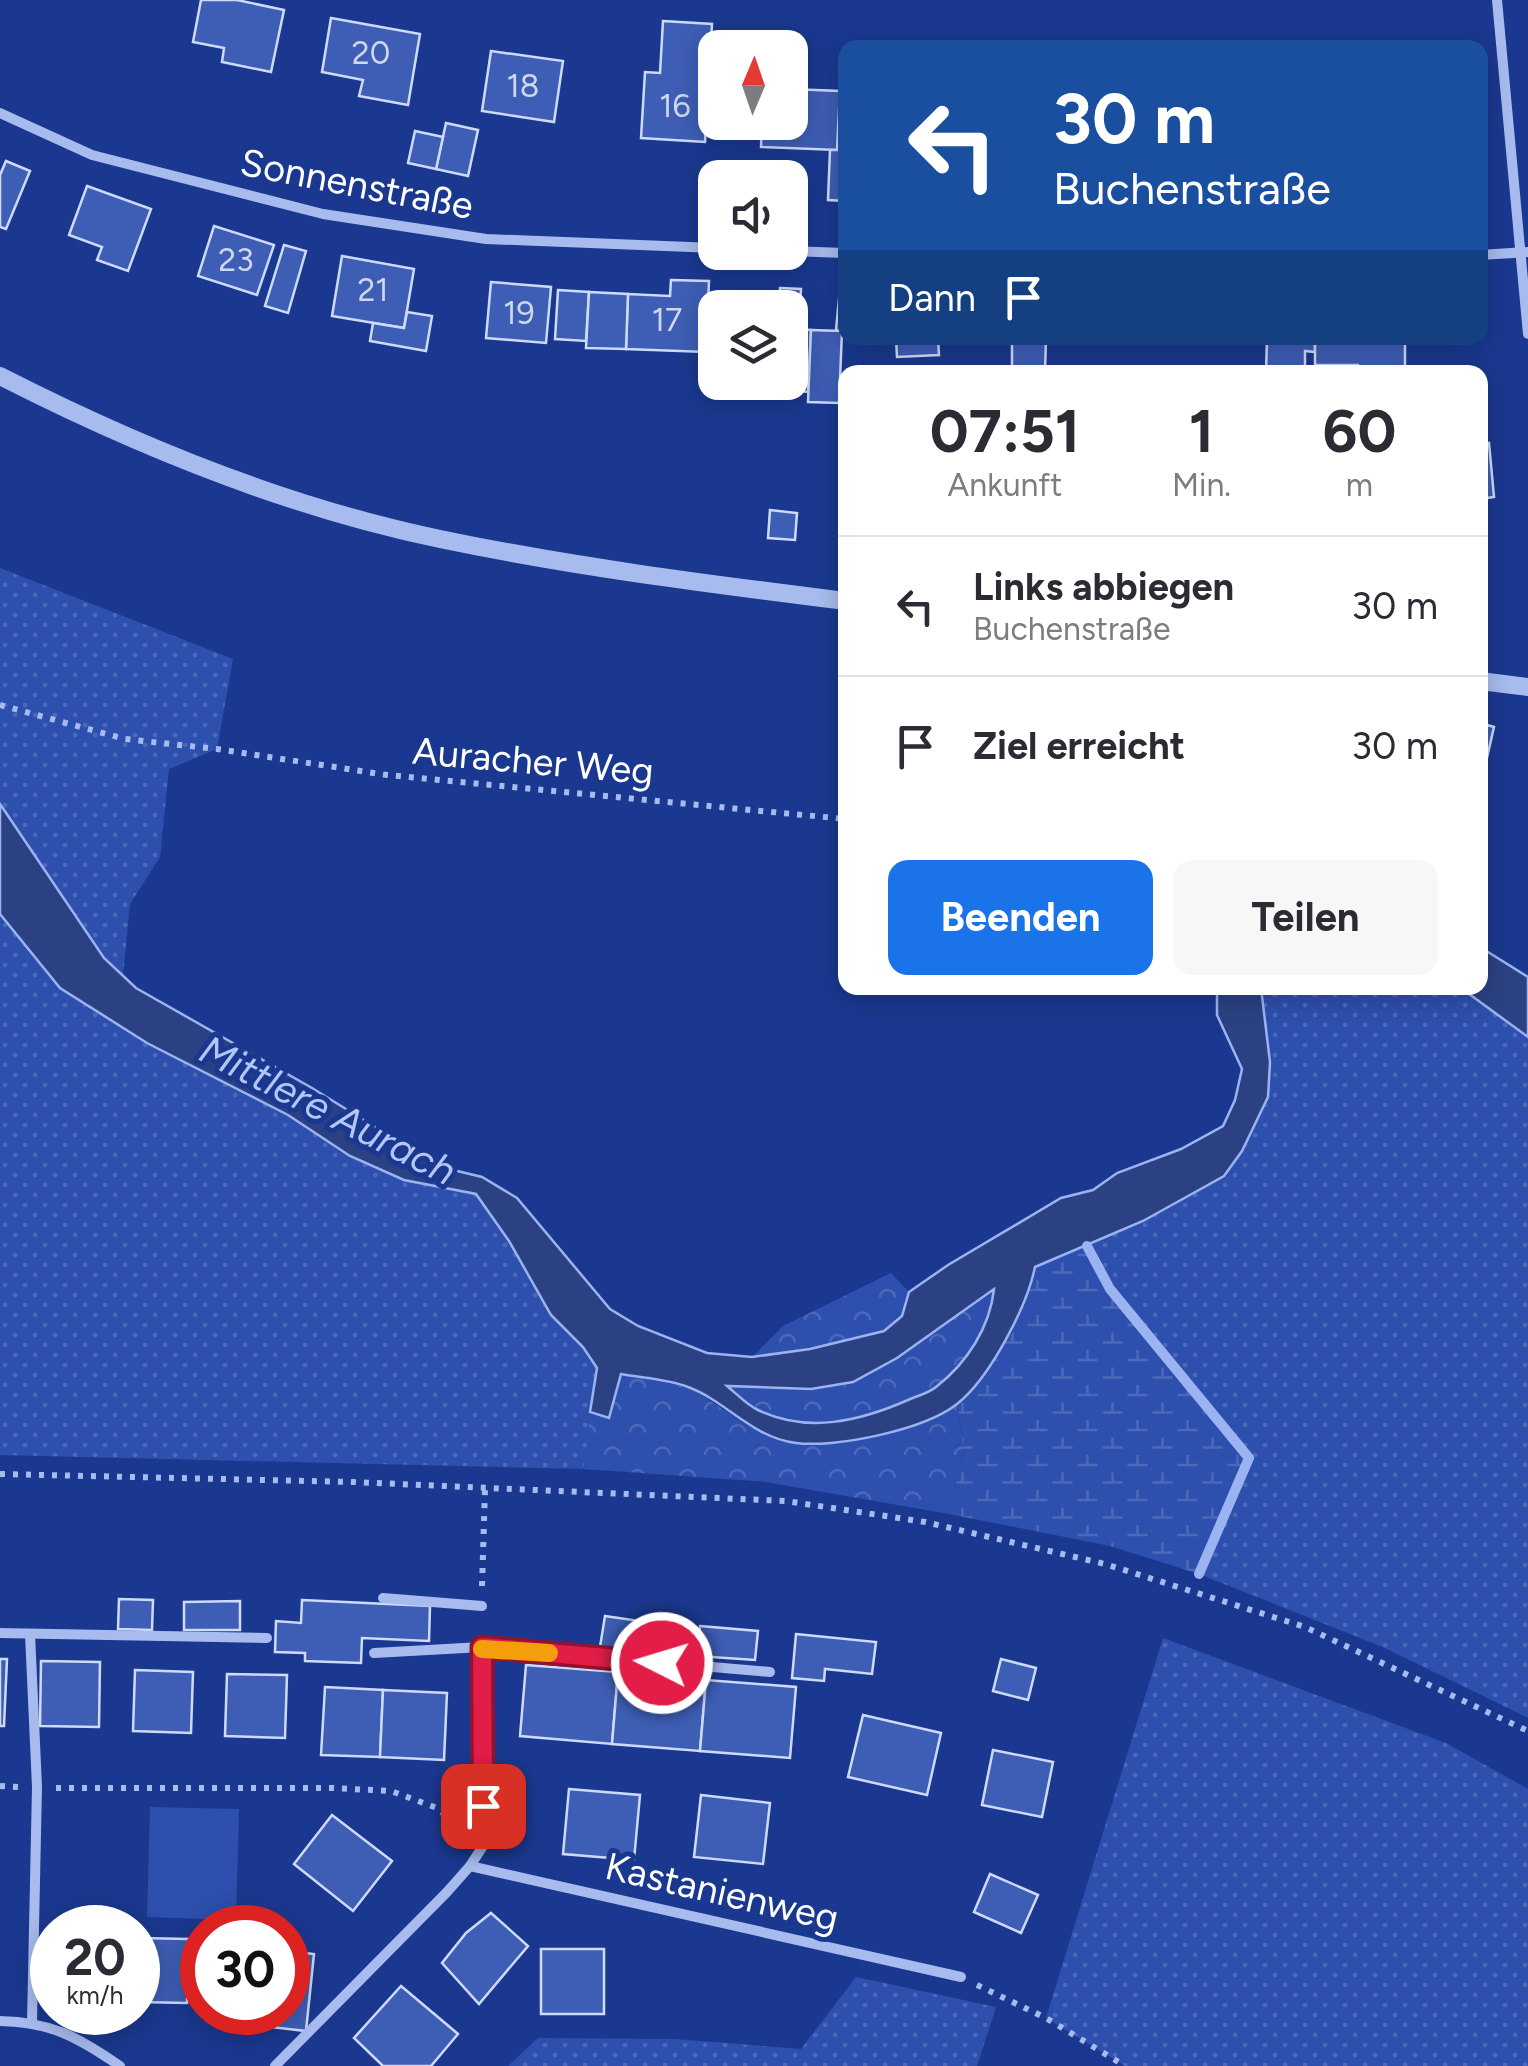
<!DOCTYPE html>
<html lang="de">
<meta charset="utf-8">
<style>
:root{--surface:#fff;--page:#f7f7f7;--text:#2b2b33;--muted:#7c7c81;--line:#e1e1e2;--accent:#1a73e8}
body{margin:0;font-family:Figtree,sans-serif;background:var(--page);color:var(--text);height:100vh;display:flex;flex-direction:column;font-size:38px;white-space:nowrap}
*{box-sizing:border-box;margin:0}
p{font-size:32px;color:var(--muted)}
.icon{flex:none;width:55px;height:55px;fill:none;stroke:currentColor;stroke-width:2;stroke-linecap:round;stroke-linejoin:round}
.map{position:relative;flex:1;overflow:hidden}
.drawer{position:absolute;left:838px;top:365px;width:650px;height:630px;display:flex;flex-direction:column;background:var(--surface);border-radius:20px;box-shadow:0 5px 25px #0003}
.drawer>*{flex:none}
.guide{position:absolute;left:838px;top:40px;width:650px;height:305px;border-radius:20px;box-shadow:0 5px 25px #0003;background:#1a4fa0;color:#fff;overflow:hidden}
.needle{width:65px;rotate:2deg}
.controls{position:absolute;left:698px;top:30px;display:grid;gap:20px}
.controls a{display:grid;place-items:center;width:110px;height:110px;border-radius:20px;background:var(--surface);box-shadow:0 5px 25px #0003;font-size:50px}
.speed{position:absolute;left:30px;top:1905px;display:flex;gap:20px;font-size:50px;font-weight:700;text-align:center}
.speed>*{display:grid;place-content:center;width:130px;height:130px;border-radius:50%;background:var(--surface);box-shadow:0 5px 25px #0003;line-height:1}
.speed small{font-size:25px;font-weight:400}
.speed .limit{border:15px solid #d22;background:#fff;color:#111}
.pin{position:absolute;display:grid;place-items:center;width:85px;height:85px;color:#fff;margin:-42px;border-radius:20px;box-shadow:0 5px 15px #0006}
.me{position:absolute;width:110px;margin:-55px;rotate:275deg;stroke-linejoin:round;filter:drop-shadow(0 0 8px #0008)}
.turn{display:flex;align-items:center;gap:35px;height:210px;padding:0 50px;font-size:45px}
.turn .icon{width:130px;height:130px;stroke-width:2.5}
.turn b{display:block;font-size:70px;line-height:85px}
.then{display:flex;align-items:center;height:95px;padding:0 50px;background:#0003;gap:20px;font-size:38px}
.eta{display:flex;justify-content:space-evenly;align-items:center;height:170px;text-align:center}
.eta b{font-size:60px;font-weight:700;line-height:70px}
.button{display:flex;gap:20px;margin-top:auto;padding:20px 50px}
.button a{flex:1;height:115px;border-radius:20px;background:var(--accent);color:#fff;font-size:40px;font-weight:700;line-height:115px;text-align:center}
.button a+a{background:var(--page);color:var(--text)}
ul{padding:0;list-style:none}
li{display:flex;align-items:center;gap:30px;height:140px;padding:0 50px;border-top:2px solid var(--line)}
li div{flex:1}
li b{display:block;font-size:38px}
li em{font-style:normal}
.map>svg:first-child{display:block}
</style>
<div class="map">
<svg width="1528" height="2066" viewBox="0 0 1528 2066">
<defs>
<pattern id="grass-dots" width="8" height="8" patternUnits="userSpaceOnUse" patternTransform="scale(2.5)"><rect width="8" height="8" fill="#2d4fad"/><path d="M2 2h.1M6 6h.1" fill="none" stroke="#4c69b9" stroke-width="1.8" stroke-linecap="round"/></pattern>
<pattern id="forest-crowns" width="20" height="18" patternUnits="userSpaceOnUse" patternTransform="scale(2.5)"><rect width="20" height="18" fill="#2d4fad"/><path d="M2 6a3 3 0 1 1 6 0M12 15a3 3 0 1 1 6 0" fill="none" stroke="#4c69b9"/></pattern>
<pattern id="wetland-marsh" width="20" height="14" patternUnits="userSpaceOnUse" patternTransform="scale(2.5)"><rect width="20" height="14" fill="#2d4fad"/><path d="M1 5h8M5 5V1M11 12h8M15 12V8" fill="none" stroke="#4c69b9"/></pattern>
</defs>
<rect width="100%" height="100%" fill="#1a388f"/>
<g fill="url(#grass-dots)">
<polygon points="0,568 233,659 217,749 169,769 160,857 130,904 123,976 104,958 0,804"/>
<polygon points="0,914 60,988 147,1043 288,1115 350,1156 404,1180 476,1194 509,1241 551,1315 583,1347 597,1368 584,1469 0,1455"/>
<polygon points="1261,988 1461,988 1528,1038 1528,1718 1385,1648 1199,1574 1249,1458 1110,1289 1087,1246 1143,1221 1224,1177 1270,1062"/>
<polygon points="1163,1638 1446,1743 1528,1789 1528,2066 1125,2066 1046,2018"/>
<polygon points="856,1977 996,2007 977,2066 508,2066 538,2038 675,2039 801,2049"/>
</g>
<g fill="url(#forest-crowns)">
<path d="M891,1273L909,1292C907,1298 906,1308 903,1315C886,1344 785,1352 752,1357L783,1326Z"/>
<path d="M994,1288C993,1298 993,1310 989,1318C979,1343 955,1376 933,1390C885,1419 807,1437 756,1409C745,1403 735,1393 726,1385L746,1384Z"/>
<polygon points="620,1374 689,1387 750,1427 920,1423 957,1404 964,1449 949,1514 766,1482 584,1469 590,1412 609,1417"/>
</g>
<polygon fill="url(#wetland-marsh)" points="1087,1246 1110,1289 1249,1458 1199,1574 1110,1546 949,1514 964,1449 957,1404 1012,1333 1034,1267"/>
<polygon fill="#2d4fad" points="150,1807 239,1809 236,1920 147,1917"/>
<g fill="#2b4183" stroke="#9bb3f1" stroke-width="2.5" fill-rule="evenodd">
<path d="M0,804L104,958L136,988L312,1088L401,1143L449,1169L482,1177L517,1198L610,1309L638,1326L707,1353L752,1357L810,1349L884,1331L902,1316L909,1292L948,1265L1061,1198L1093,1190L1117,1173L1181,1149L1223,1126L1235,1100L1242,1069L1217,1015V988H1261L1270,1062L1268,1097L1242,1151L1224,1176L1143,1221L1035,1267C1027,1307 989,1379 957,1404C924,1430 836,1448 796,1443C753,1438 726,1401 688,1387C668,1379 642,1378 621,1374L609,1418L590,1412L597,1368L583,1347L551,1315L509,1241L476,1194L404,1180L350,1156L288,1115L147,1043L60,988L0,914ZM994,1289C990,1327 967,1363 936,1387C929,1393 917,1396 908,1400C860,1421 808,1434 758,1410C747,1405 737,1394 727,1386L811,1389L853,1382L897,1358Z"/>
<polygon points="1480,947 1528,977 1528,1037 1461,988 1480,988"/>
</g>
<g fill="none" stroke-linecap="round" stroke-linejoin="round">
<polyline stroke="#9bb3f1" stroke-width="10" points="1087,1246 1110,1289 1249,1458 1199,1574"/>
</g>
<g fill="#3e5eb5" stroke="#cedafa" stroke-width="2.5">
<polygon points="201,0 237,0 284,10 271,72 222,62 224,48 193,42"/>
<polygon points="331,18 420,34 408,105 359,96 363,80 322,72"/>
<polygon points="663,21 712,24 705,142 641,138 645,72 660,73"/>
<polygon points="491,51 563,61 554,122 482,111"/>
<polygon points="790,89 840,91 837,150 761,147 762,122 790,122"/>
<polygon points="446,123 478,130 468,176 436,169"/>
<polygon points="415,131 443,137 436,169 408,163"/>
<polygon points="830,150 845,150 845,201 828,200"/>
<polygon points="6,161 30,171 6,229 0,227 0,175"/>
<polygon points="87,186 151,209 128,271 97,260 102,247 69,235"/>
<polygon points="214,226 274,245 257,295 198,276"/>
<polygon points="284,245 306,251 288,313 265,306"/>
<polygon points="342,256 414,269 404,328 332,316"/>
<polygon points="671,280 709,281 706,352 626,349 628,294 670,296"/>
<polygon points="491,282 551,287 546,343 486,338"/>
<polygon points="780,288 801,289 799,325 790,325 790,308 779,308"/>
<polygon points="558,290 589,292 586,341 555,339"/>
<polygon points="589,292 628,294 626,349 586,348"/>
<rect x="723" y="292" width="13" height="16"/>
<polygon points="708,298 723,299 723,308 715,308 715,342 706,341"/>
<polygon points="839,299 845,300 845,331 836,330"/>
<polygon points="407,312 432,316 426,351 370,341 373,323 404,328"/>
<polygon points="790,329 811,330 808,392 772,389 773,382 790,382"/>
<polygon points="811,330 842,331 839,403 808,402"/>
<polygon points="896,338 938,338 939,355 897,357"/>
<polygon points="966,338 1046,338 1045,372 1012,372 1012,343 966,342"/>
<polygon points="1267,338 1315,338 1315,352 1305,351 1305,372 1266,372"/>
<polygon points="1315,338 1405,338 1405,372 1358,372 1358,365 1315,365"/>
<polygon points="737,382 773,382 772,389 736,387"/>
<polygon points="1489,443 1494,497 1480,499 1480,444"/>
<polygon points="770,510 797,513 795,540 768,538"/>
<polygon points="1480,723 1494,727 1481,784 1480,784"/>
<polygon points="119,1599 153,1600 152,1630 118,1629"/>
<polygon points="302,1600 430,1606 429,1641 362,1638 361,1663 305,1661 305,1653 275,1652 276,1621 301,1623"/>
<polygon points="240,1601 240,1630 184,1630 184,1602"/>
<polygon points="605,1616 667,1625 663,1656 600,1647"/>
<polygon points="700,1626 758,1631 755,1660 697,1656"/>
<polygon points="796,1634 876,1642 872,1674 825,1669 824,1681 792,1678"/>
<polygon points="0,1659 7,1659 4,1726 0,1726"/>
<polygon points="1001,1659 1036,1668 1028,1700 993,1691"/>
<polygon points="41,1661 100,1662 99,1727 40,1726"/>
<polygon points="526,1665 618,1672 612,1744 520,1736"/>
<polygon points="135,1670 193,1672 191,1733 133,1731"/>
<polygon points="618,1672 706,1680 700,1751 612,1744"/>
<polygon points="227,1674 287,1675 285,1738 225,1736"/>
<polygon points="706,1680 796,1687 790,1758 700,1751"/>
<polygon points="325,1687 383,1690 380,1757 321,1755"/>
<polygon points="383,1690 447,1693 444,1760 380,1757"/>
<polygon points="863,1715 941,1733 927,1795 848,1777"/>
<polygon points="993,1750 1053,1762 1042,1817 982,1805"/>
<polygon points="569,1789 640,1795 634,1860 563,1854"/>
<polygon points="701,1795 770,1803 763,1864 694,1857"/>
<polygon points="332,1815 392,1861 353,1911 294,1864"/>
<polygon points="990,1874 1038,1895 1021,1933 974,1912"/>
<polygon points="491,1913 528,1946 479,2004 442,1963 466,1933"/>
<polygon points="138,1938 189,1939 187,2003 138,2002"/>
<rect x="541" y="1949" width="63" height="65"/>
<polygon points="288,1951 314,1954 306,2031 262,2026 263,2012 288,2012"/>
<polygon points="401,1986 458,2034 431,2066 383,2066 354,2038"/>
<polygon points="214,2012 263,2012 262,2026 213,2021"/>
</g>
<g fill="none" stroke-linecap="round" stroke-linejoin="round">
<g stroke="#a8bbee" stroke-width="6" stroke-dasharray="5 8" stroke-linecap="butt">
<polyline points="0,705 125,739 217,749 387,775 845,819"/>
<polyline points="0,1474 353,1482 786,1501 925,1522 1105,1564 1305,1627 1528,1731"/>
<polyline points="482,1586 485,1489"/>
<polyline points="0,1786 19,1787"/>
<polyline points="56,1788 333,1788 391,1791 437,1808 463,1829"/>
<polyline points="977,1985 1046,2018 1125,2066"/>
</g>
<g stroke="#a8bbee" stroke-width="10">
<polyline points="1497,0 1528,334"/>
<polyline points="0,113 92,155 323,214 486,239 715,248"/>
<polyline points="790,251 845,253"/>
<polyline points="1480,255 1528,252"/>
<polyline points="383,1598 482,1606"/>
<polyline points="0,1633 267,1638"/>
<polyline points="30,1634 37,1787 32,2022"/>
<polyline points="374,1653 482,1647 770,1672"/>
<polyline points="470,1866 961,1977"/>
<path d="M0,2021C51,2022 78,2037 120,2066"/>
<polyline points="275,2066 447,1892 470,1866 483,1846 482,1647"/>
</g>
<g stroke="#a8bbee" stroke-width="18">
<path d="M0,376C139,447 286,507 440,539C574,567 710,584 845,601"/>
<polyline points="1480,681 1528,687"/>
</g>
</g>
<g fill="none" stroke-linecap="round" stroke-linejoin="round">
<defs>
<polyline id="route" points="483,1806 482,1647 662,1663"/>
</defs>
<use href="#route" stroke="#92132f" stroke-width="25"/>
<use href="#route" stroke="#e11d48" stroke-width="18"/>
<polyline stroke="#f59e0b" stroke-width="18" points="482,1649 549,1653"/>
</g>
<g text-anchor="middle" dominant-baseline="central" stroke-width="10" stroke-linejoin="round" paint-order="stroke">
<g font-size="32" fill="#cfd7ec">
<text x="371" y="53">20</text>
<text x="523" y="86">18</text>
<text x="675" y="106">16</text>
<text x="236" y="260">23</text>
<text x="373" y="290">21</text>
<text x="519" y="313">19</text>
<text x="667" y="320">17</text>
</g>
<g font-size="38" fill="#fff" stroke="#1a388f">
<text transform="translate(357 184) rotate(11)">Sonnenstraße</text>
<text transform="translate(533 761) rotate(5)">Auracher Weg</text>
<text transform="translate(722 1892) rotate(13)">Kastanienweg</text>
</g>
<g font-size="40" font-style="italic" fill="#b4c6f5" stroke="#1a388f">
<text transform="translate(328 1110) rotate(27)">Mittlere Aurach</text>
</g>
</g>
</svg>
<div class="controls">
<a><svg class="needle" viewBox="-14 -14 28 28"><path d="M0-13l5 13h-10z" fill="#e53935"/><path d="M0 13l5-13h-10z" fill="#7c7c81"/></svg></a>
<a><svg class="icon" aria-label="sound" viewBox="0 0 24 24"><path d="M4 9h4l5-4v14l-5-4H4zM17 9q2 3 0 6"/></svg></a>
<a><svg class="icon" aria-label="layers" viewBox="0 0 24 24"><path d="M12 4l9 5-9 5-9-5zM3 14l9 5 9-5"/></svg></a>
</div>
<div class="speed"><div>20<small>km/h</small></div><div class="limit">30</div></div>
<div class="pin" style="left:483px;top:1806px;background:#d93025"><svg class="icon" aria-label="arrive" viewBox="0 0 24 24"><path d="M6 21V4h12l-3 4 3 4H6"/></svg></div>
<svg class="me" style="left:662px;top:1663px" viewBox="-20 -20 40 40"><circle r="17" fill="#e11d48" stroke="#fff" stroke-width="3"/><path d="M0-11L8 9 0 5-8 9z" fill="#fff"/></svg>
<div class="guide">
<div class="turn"><svg class="icon" aria-label="left" viewBox="0 0 24 24"><path d="M17 20v-9H6M10 6l-5 5 5 5"/></svg><div><b>30 m</b>Buchenstraße</div></div>
<div class="then">Dann<svg class="icon" aria-label="arrive" viewBox="0 0 24 24"><path d="M6 21V4h12l-3 4 3 4H6"/></svg></div>
</div>
<section class="drawer">
<div class="eta">
<div><b>07:51</b><p>Ankunft</p></div>
<div><b>1</b><p>Min.</p></div>
<div><b>60</b><p>m</p></div>
</div>
<ul>
<li><svg class="icon" aria-label="left" viewBox="0 0 24 24"><path d="M17 20v-9H6M10 6l-5 5 5 5"/></svg><div><b>Links abbiegen</b><p>Buchenstraße</p></div><em>30 m</em></li>
<li><svg class="icon" aria-label="arrive" viewBox="0 0 24 24"><path d="M6 21V4h12l-3 4 3 4H6"/></svg><div><b>Ziel erreicht</b></div><em>30 m</em></li>
</ul>
<div class="button"><a>Beenden</a><a>Teilen</a></div>
</section>
</div>
